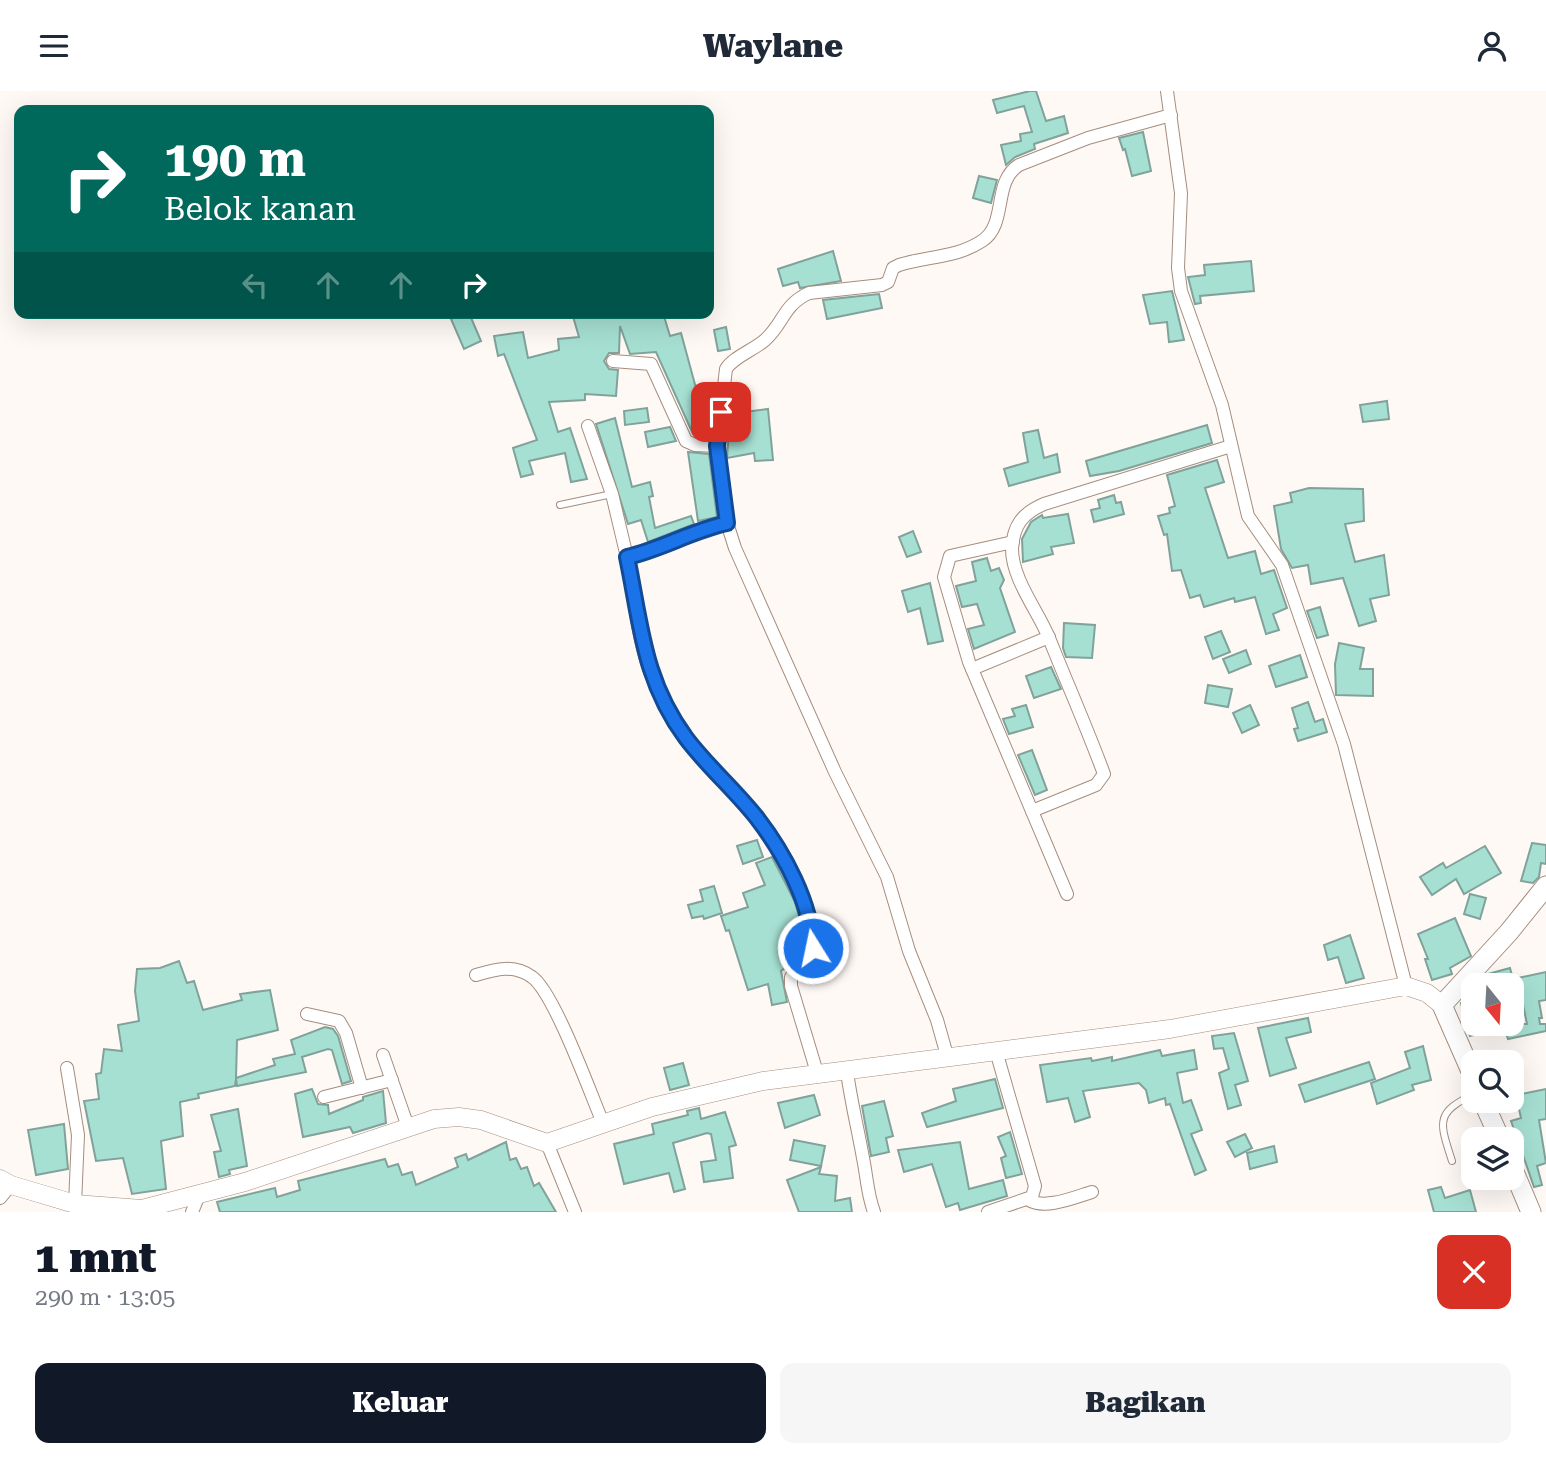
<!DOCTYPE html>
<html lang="id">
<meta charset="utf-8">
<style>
:root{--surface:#fff;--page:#f6f6f7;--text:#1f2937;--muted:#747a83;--accent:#111827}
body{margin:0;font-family:"Roboto Serif",serif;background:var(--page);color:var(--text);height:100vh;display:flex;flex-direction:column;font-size:26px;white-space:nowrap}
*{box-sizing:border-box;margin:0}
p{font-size:23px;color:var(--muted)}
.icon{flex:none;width:38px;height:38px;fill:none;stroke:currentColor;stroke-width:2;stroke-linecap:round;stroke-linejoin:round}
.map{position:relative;height:1121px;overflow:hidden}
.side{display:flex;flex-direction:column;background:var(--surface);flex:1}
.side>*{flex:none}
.guide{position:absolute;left:14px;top:14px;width:700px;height:214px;border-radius:14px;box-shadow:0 7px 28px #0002;background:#00695c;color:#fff;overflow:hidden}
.needle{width:46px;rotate:162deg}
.fabs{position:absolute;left:1461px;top:882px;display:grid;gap:14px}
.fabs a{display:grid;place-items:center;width:63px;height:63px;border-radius:14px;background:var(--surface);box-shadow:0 7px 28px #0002;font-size:35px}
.pin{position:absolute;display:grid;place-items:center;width:60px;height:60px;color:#fff;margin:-30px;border-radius:14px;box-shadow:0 4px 10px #0006}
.me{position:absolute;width:77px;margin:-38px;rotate:350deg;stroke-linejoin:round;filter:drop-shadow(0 0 5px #0008)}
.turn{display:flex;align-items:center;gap:24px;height:147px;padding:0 35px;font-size:32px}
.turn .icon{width:91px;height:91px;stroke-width:2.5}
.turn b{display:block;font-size:49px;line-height:60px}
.lanes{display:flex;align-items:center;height:66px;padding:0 35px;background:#0003;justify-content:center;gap:35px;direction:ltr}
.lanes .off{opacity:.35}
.round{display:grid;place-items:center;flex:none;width:74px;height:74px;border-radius:14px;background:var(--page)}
.head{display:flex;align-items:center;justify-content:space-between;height:119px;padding:0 35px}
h1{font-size:42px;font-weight:800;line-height:52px;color:var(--accent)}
.button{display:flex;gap:14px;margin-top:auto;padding:14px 35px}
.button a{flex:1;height:80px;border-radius:14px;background:var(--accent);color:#fff;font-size:28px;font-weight:800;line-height:80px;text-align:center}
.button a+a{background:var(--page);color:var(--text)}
header{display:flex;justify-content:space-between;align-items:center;height:91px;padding:0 35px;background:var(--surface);font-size:32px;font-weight:800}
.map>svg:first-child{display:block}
</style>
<header><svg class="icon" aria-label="menu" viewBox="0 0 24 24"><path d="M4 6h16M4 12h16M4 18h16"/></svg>Waylane<svg class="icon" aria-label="person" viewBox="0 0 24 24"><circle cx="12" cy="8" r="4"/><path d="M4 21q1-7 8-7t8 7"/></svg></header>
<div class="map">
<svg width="1546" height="1121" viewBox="0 0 1546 1121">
<rect width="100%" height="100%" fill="#fff9f6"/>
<g fill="#a6e0d3" stroke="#81a29a" stroke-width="2">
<polygon points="1030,0 1036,0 1046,30 1064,25 1068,42 1034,53 1035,58 1015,66 1006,74 1001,54 1021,50 1020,43 1032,41 1024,15 997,22 993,9"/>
<polygon points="1143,41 1151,80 1132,85 1125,58 1123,59 1119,47"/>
<polygon points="979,85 997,89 991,112 973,107"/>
<polygon points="833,160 841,190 800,197 798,191 783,195 778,178"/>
<polygon points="1251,170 1254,200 1200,205 1201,212 1195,213 1188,186 1205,184 1204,174"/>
<polygon points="1172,200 1184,249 1169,251 1167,231 1150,233 1143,204"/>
<polygon points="879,203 882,217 827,228 823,209"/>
<polygon points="464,222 469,222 481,250 464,258 451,228"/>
<polygon points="572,222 663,222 670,245 681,242 703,323 712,321 709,346 693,343 656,261 630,263 620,235 619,262 609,262 604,270 609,278 618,279 616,305 585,303 585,309 549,311 558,341 570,337 587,388 571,391 565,362 529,370 533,383 521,386 513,357 537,349 504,263 498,265 494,245 523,241 528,267 559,259 558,248 579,246"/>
<polygon points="726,236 730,258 718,260 714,239"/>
<polygon points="1387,310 1389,328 1363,331 1360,314"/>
<polygon points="744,314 745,321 768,318 773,369 755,370 754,362 727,367 731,315"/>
<polygon points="647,317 649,331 625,334 624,320"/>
<polygon points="615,327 632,396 650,391 653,405 649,406 655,437 691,425 694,433 648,451 641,429 628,433 596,333"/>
<polygon points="1207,334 1212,352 1119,380 1090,385 1086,370"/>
<polygon points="670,336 676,350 648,356 645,341"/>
<polygon points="1038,339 1044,367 1057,363 1060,381 1009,395 1004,378 1028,371 1023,342"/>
<polygon points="688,361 709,363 717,426 698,430"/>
<polygon points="1217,369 1224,391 1205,397 1228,467 1255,460 1261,483 1274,479 1287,517 1273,523 1279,539 1266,543 1255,506 1235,511 1234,507 1204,516 1200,504 1190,507 1181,479 1172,480 1167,443 1164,444 1158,425 1170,422 1169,417 1175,415 1167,384"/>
<polygon points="1309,397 1363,398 1364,430 1345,433 1355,471 1384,464 1389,504 1370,508 1376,530 1359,535 1343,487 1311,493 1308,474 1292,477 1281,458 1274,415 1292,411 1290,402"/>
<polygon points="1114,404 1116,412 1121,411 1124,423 1094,431 1091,419 1100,417 1098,409"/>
<polygon points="1068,423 1074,452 1051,456 1053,463 1023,471 1022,448 1031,431 1042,424 1043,427"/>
<polygon points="913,440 921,461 907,466 899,446"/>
<polygon points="987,467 991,480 999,477 1004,489 1000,497 1015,541 974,558 968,538 984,534 977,513 962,516 956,495 976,490 972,471"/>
<polygon points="930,492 943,550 928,553 920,517 908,521 902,500"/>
<polygon points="1320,516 1328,544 1317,547 1307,520"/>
<polygon points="1064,532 1095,534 1092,567 1066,566 1063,557"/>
<polygon points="1221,540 1230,561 1213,568 1205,546"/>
<polygon points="1339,552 1364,557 1360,578 1373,578 1373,605 1336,604 1335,573"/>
<polygon points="1246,559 1251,573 1229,582 1223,568"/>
<polygon points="1300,564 1307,586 1276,596 1269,575"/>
<polygon points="1051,576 1061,598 1034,607 1026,585"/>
<polygon points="1208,594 1232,598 1228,616 1205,612"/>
<polygon points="1308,611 1315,631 1323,628 1327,641 1298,650 1294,638 1298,637 1292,617"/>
<polygon points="1026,614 1033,636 1009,643 1003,628 1015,625 1012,618"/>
<polygon points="1250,614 1259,634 1242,642 1233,622"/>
<polygon points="1032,659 1047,699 1035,704 1018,664"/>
<polygon points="757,749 763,766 743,773 737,755"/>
<polygon points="1532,752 1546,754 1546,773 1541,772 1539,786 1533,792 1521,790"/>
<polygon points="1485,755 1501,782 1464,803 1456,788 1432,804 1420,786 1443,772 1446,777"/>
<polygon points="772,766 795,811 804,844 804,848 800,849 803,861 801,865 781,880 787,911 772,914 768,893 748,899 729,839 726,840 721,825 748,816 743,802 765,794 756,772"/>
<polygon points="714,795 722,822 704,828 703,825 692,827 688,814 703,810 700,799"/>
<polygon points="1470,803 1486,807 1480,828 1464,823"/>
<polygon points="1455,827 1471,865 1450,877 1452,883 1432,889 1425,868 1428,868 1418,843"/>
<polygon points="1350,844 1364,887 1346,892 1338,866 1328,869 1324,854"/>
<polygon points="179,870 187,892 194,890 203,919 242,909 240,903 270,899 278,939 237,949 236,987 275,974 273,968 295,963 291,949 325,936 333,938 338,945 351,990 342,993 332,959 328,958 302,966 306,981 237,995 236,988 235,995 198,1003 199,1007 180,1011 183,1045 161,1050 166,1098 132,1103 123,1067 96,1070 84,1010 99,1008 96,983 101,982 104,958 122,960 118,934 139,930 135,900 137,878 160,877"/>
<polygon points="1510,877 1513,888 1546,881 1546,909 1539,910 1542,927 1539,927 1540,933 1546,933 1546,940 1508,948 1503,933 1527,933 1520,899 1512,902 1512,894 1491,894 1488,883"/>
<polygon points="1474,907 1474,944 1470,945 1461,912"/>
<polygon points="1308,927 1311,941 1286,947 1296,977 1270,985 1258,937"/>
<polygon points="1234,942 1248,990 1235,994 1241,1014 1228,1018 1219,982 1229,978 1223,957 1214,958 1212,945"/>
<polygon points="1423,955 1431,989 1412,994 1414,999 1377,1013 1371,992 1410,977 1405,961"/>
<polygon points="1160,959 1162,965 1194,959 1197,978 1177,982 1183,1012 1191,1009 1202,1039 1191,1043 1206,1079 1195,1084 1170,1013 1166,1014 1165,1007 1149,1012 1146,999 1139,992 1083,1000 1090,1026 1075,1031 1068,1007 1047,1011 1040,974 1091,967 1092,970 1112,966 1112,970"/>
<polygon points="1369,971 1375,988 1305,1011 1299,994"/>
<polygon points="683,972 689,994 670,999 664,977"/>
<polygon points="995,988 1003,1017 927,1036 922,1022 956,1010 953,998"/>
<polygon points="312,998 318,1013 328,1014 329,1023 363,1009 363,1006 383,1000 386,1032 353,1042 350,1036 303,1046 295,1003"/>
<polygon points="1546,998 1546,1028 1539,1029 1546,1072 1537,1075 1542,1094 1534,1096 1511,1030 1521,1027 1516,1004"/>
<polygon points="814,1004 820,1024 785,1037 778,1012"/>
<polygon points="884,1010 893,1045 886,1047 889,1061 871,1065 862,1015"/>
<polygon points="699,1017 701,1028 725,1021 736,1054 729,1056 733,1087 704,1091 701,1071 716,1069 711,1043 707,1042 673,1052 685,1098 674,1101 669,1082 624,1093 614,1053 654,1043 652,1033 688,1024 687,1020"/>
<polygon points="238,1018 247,1075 229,1079 230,1083 219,1086 214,1061 221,1060 211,1024"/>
<polygon points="64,1033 68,1078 36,1084 28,1039"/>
<polygon points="1010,1041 1022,1083 1006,1087 1001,1067 1006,1065 998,1046"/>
<polygon points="1245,1043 1252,1057 1235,1066 1227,1051"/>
<polygon points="794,1049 825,1055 821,1075 790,1069"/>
<polygon points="506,1051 510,1069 516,1067 521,1078 527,1076 534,1095 539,1092 556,1121 220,1121 217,1111 275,1097 277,1106 300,1099 298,1090 385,1068 388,1076 398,1073 402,1084 412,1081 416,1094 458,1076 455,1067 466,1063 468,1069"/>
<polygon points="960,1051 969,1098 1003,1089 1007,1105 960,1119 958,1112 946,1116 932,1073 904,1081 898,1059"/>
<polygon points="1274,1055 1277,1071 1250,1078 1247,1062"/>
<polygon points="821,1076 819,1083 837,1085 835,1110 850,1107 852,1121 799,1121 787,1089"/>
<polygon points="1441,1096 1445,1107 1470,1099 1476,1121 1434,1121 1428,1099"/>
</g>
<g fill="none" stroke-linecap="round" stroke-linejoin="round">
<defs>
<g id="lane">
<polyline points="560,414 612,403"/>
<path d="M1452,1070C1440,1032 1434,1022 1474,1003"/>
</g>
<g id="street">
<polyline points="1167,0 1181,102 1178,177 1181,200 1222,314 1248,425 1282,474 1344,653 1406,895"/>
<polyline points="613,270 651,273 686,350 695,354 717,355"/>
<polyline points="588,335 612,403 627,466"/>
<path d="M727,432C692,440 662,458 627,466C635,507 637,552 654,591C662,609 674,631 686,647C707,675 735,699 757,726C776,752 819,824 813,857C811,870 801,878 791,886V895L818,985"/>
<polyline points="1013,451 950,465 944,486 969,571 1067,803"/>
<polyline points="972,578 1049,546"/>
<path d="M1032,720L1096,694L1104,683C1087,637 1067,592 1049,547C1038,520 1012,488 1012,458C1013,434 1023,422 1044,413L1231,355"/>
<path d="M476,884C496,878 514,873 532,886C554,901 591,1004 603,1032"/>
<polyline points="307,923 339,930 346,942 362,997"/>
<polyline points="383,964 408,1036"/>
<path d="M948,968L937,929L909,860L887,786L835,681L735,457L727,432L717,355L726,278C733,266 754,259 765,249C784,232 783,214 809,202L882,194L888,191L893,177L899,174C928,165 956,167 982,150C1008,133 992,91 1019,74L1088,47L1171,24"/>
<polyline points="67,977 78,1044 75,1113"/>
<path d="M847,981C851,1010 858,1039 863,1067C867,1086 867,1102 874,1121"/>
<polyline points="324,1006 392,989"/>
<polyline points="547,1052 575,1121"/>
<polyline points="0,1107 11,1094"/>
<path d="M1029,1109C1045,1119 1075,1106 1092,1101"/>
<polyline points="192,1121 199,1104"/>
<polyline points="988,1121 1032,1106 1035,1095 996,960"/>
</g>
<polyline id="secondary" points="0,1088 11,1094 75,1113 142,1118 245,1091 434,1028 459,1026 481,1029 547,1052 652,1016 763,990 1170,938 1406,895 1427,902 1442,914"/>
<g id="primary">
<polyline points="1474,987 1442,914 1509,841 1546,795"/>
<polyline points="1483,1010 1500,1048"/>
<polyline points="1512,1076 1531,1121"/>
</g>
</defs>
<use href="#lane" stroke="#a58d7d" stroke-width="8"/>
<use href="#street" stroke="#a58d7d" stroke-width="14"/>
<use href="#secondary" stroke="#a58d7d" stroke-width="19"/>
<use href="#primary" stroke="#a58d7d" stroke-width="21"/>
<use href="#lane" stroke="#fff" stroke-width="6"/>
<use href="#street" stroke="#fff" stroke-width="12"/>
<use href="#secondary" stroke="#fff" stroke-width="18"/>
<use href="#primary" stroke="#fff" stroke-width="19"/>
</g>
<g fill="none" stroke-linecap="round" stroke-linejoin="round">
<defs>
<path id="route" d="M721,321L717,355L727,432C691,440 662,458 627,466C641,533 643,589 686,647C707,675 735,699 757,727C784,762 811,812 813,857"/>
</defs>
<use href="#route" stroke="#114b97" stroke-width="18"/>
<use href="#route" stroke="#1a73e8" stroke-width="12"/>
</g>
</svg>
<div class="fabs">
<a><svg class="needle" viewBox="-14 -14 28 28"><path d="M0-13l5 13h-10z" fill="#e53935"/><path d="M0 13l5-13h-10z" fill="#747a83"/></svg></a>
<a><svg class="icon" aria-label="search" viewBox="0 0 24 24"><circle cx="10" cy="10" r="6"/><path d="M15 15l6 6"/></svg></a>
<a><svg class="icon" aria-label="layers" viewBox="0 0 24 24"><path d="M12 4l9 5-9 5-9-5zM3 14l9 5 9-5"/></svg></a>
</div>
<div class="pin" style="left:721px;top:321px;background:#d93025"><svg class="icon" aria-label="arrive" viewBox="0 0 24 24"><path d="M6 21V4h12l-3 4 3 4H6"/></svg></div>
<svg class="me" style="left:813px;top:857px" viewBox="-20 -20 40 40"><circle r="17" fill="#1a73e8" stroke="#fff" stroke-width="3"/><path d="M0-11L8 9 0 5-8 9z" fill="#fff"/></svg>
<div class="guide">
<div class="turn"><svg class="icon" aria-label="right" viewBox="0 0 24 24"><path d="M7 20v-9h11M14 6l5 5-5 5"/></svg><div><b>190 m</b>Belok kanan</div></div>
<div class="lanes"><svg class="icon off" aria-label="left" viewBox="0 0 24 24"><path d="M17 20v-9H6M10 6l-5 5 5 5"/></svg><svg class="icon off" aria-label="ahead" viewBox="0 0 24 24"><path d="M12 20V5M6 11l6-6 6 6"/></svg><svg class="icon off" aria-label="ahead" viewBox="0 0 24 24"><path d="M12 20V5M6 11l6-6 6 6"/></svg><svg class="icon" aria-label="right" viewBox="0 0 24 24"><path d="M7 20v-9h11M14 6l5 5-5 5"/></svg></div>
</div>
</div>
<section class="side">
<div class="head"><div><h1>1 mnt</h1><p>290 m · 13:05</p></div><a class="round" style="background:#d93025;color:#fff"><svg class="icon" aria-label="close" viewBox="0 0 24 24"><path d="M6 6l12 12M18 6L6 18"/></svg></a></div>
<div class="button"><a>Keluar</a><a>Bagikan</a></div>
</section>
